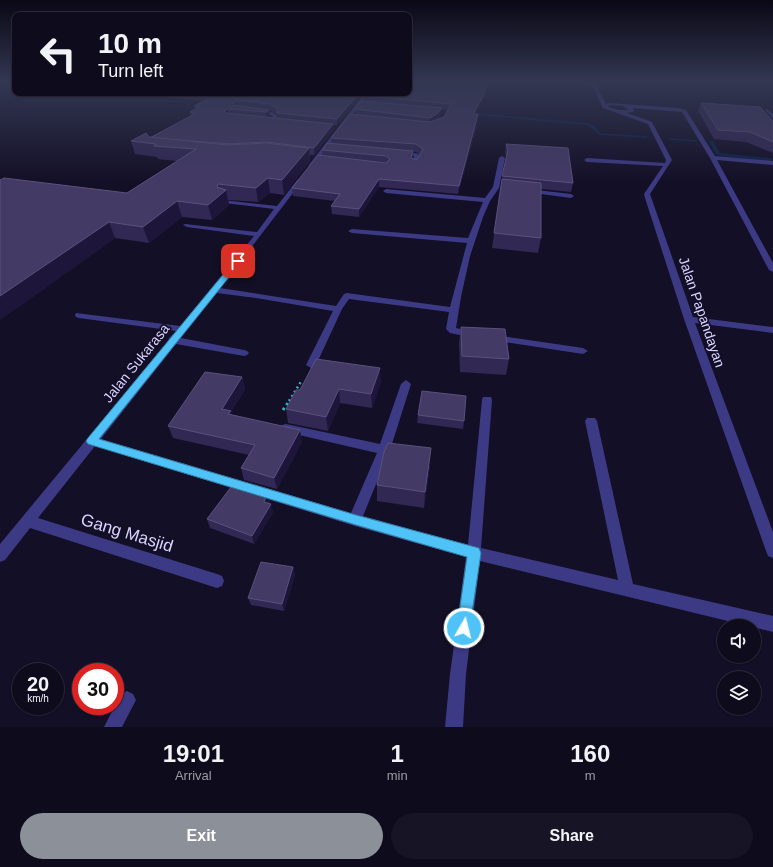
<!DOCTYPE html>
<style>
:root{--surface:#0e0b1c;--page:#171425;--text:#f1f3f6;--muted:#9b9ba3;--line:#2e2b3b;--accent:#8c9099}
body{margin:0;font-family:Helvetica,sans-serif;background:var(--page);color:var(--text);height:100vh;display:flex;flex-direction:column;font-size:15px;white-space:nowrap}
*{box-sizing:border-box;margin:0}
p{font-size:13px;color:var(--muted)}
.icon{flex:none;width:22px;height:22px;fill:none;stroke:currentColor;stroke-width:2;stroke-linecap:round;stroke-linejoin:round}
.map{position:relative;height:727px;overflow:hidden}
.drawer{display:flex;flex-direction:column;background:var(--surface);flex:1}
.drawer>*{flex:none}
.hud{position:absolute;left:12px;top:12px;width:400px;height:84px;border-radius:8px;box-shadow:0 1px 3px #0004,0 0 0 1px var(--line);background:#0e0b1c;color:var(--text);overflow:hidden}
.buttons{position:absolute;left:717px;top:619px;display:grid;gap:8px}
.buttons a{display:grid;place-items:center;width:44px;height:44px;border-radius:50%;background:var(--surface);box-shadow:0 1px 3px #0004,0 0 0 1px var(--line);font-size:20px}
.speed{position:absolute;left:12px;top:663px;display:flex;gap:8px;font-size:20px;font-weight:700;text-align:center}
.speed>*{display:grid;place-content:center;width:52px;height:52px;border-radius:50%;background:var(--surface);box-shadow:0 1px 3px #0004,0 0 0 1px var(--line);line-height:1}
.speed small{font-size:10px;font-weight:400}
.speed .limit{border:6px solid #d22;background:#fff;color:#111}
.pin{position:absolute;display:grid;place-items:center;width:34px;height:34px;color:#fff;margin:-17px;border-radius:8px;box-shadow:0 2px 6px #0006}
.me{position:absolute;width:44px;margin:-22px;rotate:8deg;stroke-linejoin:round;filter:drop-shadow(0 0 3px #0008)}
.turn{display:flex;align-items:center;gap:14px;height:84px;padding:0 20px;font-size:18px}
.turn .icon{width:52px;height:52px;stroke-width:2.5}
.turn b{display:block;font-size:28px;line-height:34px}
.eta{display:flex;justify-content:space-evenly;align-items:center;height:68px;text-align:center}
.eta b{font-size:24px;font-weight:800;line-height:28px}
.button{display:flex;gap:8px;margin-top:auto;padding:8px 20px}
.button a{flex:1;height:46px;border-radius:24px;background:var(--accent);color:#fff;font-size:16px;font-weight:800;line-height:46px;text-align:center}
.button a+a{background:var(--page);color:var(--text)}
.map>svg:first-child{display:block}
</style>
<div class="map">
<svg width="773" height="727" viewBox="0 0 773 727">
<rect width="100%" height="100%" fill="#130f26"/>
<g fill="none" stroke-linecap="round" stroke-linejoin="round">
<g fill="#0c2248" fill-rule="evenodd">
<polygon points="464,112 587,123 594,125 600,133 646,136 648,137 646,138 599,135 590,127 586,125 465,114"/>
<polygon points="669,138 696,140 698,141 696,142 671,140 669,140"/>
<polygon points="709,141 713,141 720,153 770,158 773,160 770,162 716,155"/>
</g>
<polyline stroke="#2fb8b0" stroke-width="2.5" stroke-dasharray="2 3" stroke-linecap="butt" points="289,401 302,380"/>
<polyline stroke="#2fb8b0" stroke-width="3" stroke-dasharray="2.5 3.5" stroke-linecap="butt" points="283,410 290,400"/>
<g fill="#3d3a85" fill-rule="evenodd">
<path d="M570,81H586L595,83L606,104L609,103L678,108L686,110L715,156L773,161V165L717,160L773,263V272L769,270L710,158L682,112L632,108L635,111L627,113L652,122L672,160L650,194L693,317L773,327V333L695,323L773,532V558L768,556L766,551L684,319L645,198L644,194L663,166L587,162L584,160L587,158L665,163L666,160L648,124L603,108L592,85ZM610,105L623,106L629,110H619L608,107Z"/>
<polygon points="365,93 369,93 313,167 309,167 309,165"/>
<polygon points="767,109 773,114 773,118 765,110"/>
<polygon points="257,110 272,112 277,115 277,118 269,123 265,123 265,121 273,117 269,114 255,112"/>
<polygon points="401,151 419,154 417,166 412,165 414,156 399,154 399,152"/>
<polygon points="502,156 505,158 499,188 490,201 483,217 470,256 461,297 456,328 477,333 479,335 477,337 474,338 450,333 446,329 449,312 349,299 342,309 316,365 311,368 306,365 333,311 256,298 217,293 181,338 244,350 247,351 249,353 247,355 244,356 176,344 101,439 351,513 377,453 286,432 282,431 280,428 282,425 286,424 380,444 401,384 406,380 411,384 390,450 363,516 468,545 482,400 483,397 491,397 492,400 481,548 618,580 585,421 587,418 595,418 597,421 633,584 773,616 773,632 480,561 466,674 463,727 445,727 450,674 466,557 355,526 95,446 38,518 217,574 222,576 224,581 222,586 217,588 30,528 5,560 0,562 0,544 168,341 169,338 176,331 79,318 76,317 75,315 76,313 180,326 254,236 187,227 183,225 185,224 257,232 274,209 224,203 221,201 222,200 277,206 298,179 302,179 303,180 220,288 336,306 344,294 347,293 450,307 467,243 352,233 348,231 352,229 468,238 483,202 386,193 383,191 386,189 485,198 493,187 499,158"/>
<polygon points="528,189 571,194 574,196 571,198 526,192 526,190"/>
<polygon points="494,335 583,348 588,351 583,354 491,340 489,338"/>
<polygon points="127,691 133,694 136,700 122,727 104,727 121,694"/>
</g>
</g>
<g fill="#312854" fill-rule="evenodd">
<path d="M165,93H364L337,125H333V131L314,155H310V161L284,195L270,193L258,202L228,200L229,205L212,220L182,217L149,243L115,238L17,308L127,193L177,161L158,159L157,157L135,154L131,141L150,137L191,116L190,112L195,109L194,106L205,101L166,97ZM269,110L277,114L278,119L269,118L270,117Z"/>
<path d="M365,96L483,100L476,114L478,121L458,194L379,187L359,217L332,214L331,206L335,201L293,196L292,188L323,156L322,150L332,144L331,138L355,114V109L365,102ZM442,109L447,110L444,117L438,119L441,113ZM413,151L416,152L420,155L417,160L413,159Z"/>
<polygon points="701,103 773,121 773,153 746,142 714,139 698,111"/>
<polygon points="506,144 573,183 571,192 541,189 541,238 538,253 492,248 502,179 506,157 505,152"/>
<polygon points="461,327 509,359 506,375 460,372 459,343"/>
<polygon points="242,377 245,389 231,412 232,415 302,442 277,489 244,480 241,468 249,455 173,438 168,426"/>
<polygon points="381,382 372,408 340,403 328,431 288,423 286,409 300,390"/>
<polygon points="418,415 464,421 463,429 417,423"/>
<polygon points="430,465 424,508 377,501 377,485"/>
<polygon points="268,493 270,502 269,503 273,512 254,544 210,528 207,519"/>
<polygon points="293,567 295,575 284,611 251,605 248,598"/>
</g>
<g fill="#1d163a">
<polygon points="487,81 488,81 483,100 473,120 473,114"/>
<polygon points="359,93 364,93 337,125 337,119"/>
<polygon points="235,100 236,107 232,105"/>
<polygon points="442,108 441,113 438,119 430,123 430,118"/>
<polygon points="228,109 229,116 226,118 224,111"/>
<polygon points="269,110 270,117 267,118 266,112"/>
<polygon points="478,114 478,121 458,194 459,186"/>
<polygon points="333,124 333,131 314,155 314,148"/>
<polygon points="309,148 310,161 284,195 282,180"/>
<polygon points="413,151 413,158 411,166 411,158"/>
<polygon points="268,178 270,193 258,202 256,188"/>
<polygon points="379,179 379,187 359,217 359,209"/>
<polygon points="218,184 220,195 226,190 229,205 212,220 208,205 217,187"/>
<polygon points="177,201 182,217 149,243 143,227"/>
<polygon points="109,222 115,238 17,308 0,320 0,296"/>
<polygon points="380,368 381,382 372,408 371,394"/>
<polygon points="242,377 245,389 231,412 234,422 222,409"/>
<polygon points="339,389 340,403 328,431 326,417"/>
<polygon points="300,430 302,442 277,489 274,478"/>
<polygon points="431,448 430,465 424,508 425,492"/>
<polygon points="268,493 270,502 266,510 264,502"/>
<polygon points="271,504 273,512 254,544 252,536"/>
<polygon points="293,567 295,575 284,611 282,604"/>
</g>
<g fill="#433a66" stroke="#5a527e">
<polygon points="409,81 487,81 484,94 473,114 478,114 459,186 379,179 359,209 331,206 340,194 292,188 318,155 386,163 390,159 386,156 322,150 327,143 413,151 411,158 417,160 423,149 416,144 331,138 350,114 430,122 444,117 451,104 365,96 366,93 409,93"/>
<polygon points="187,93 359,93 337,119 277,113 277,108 269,104 235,100 232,105 269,110 266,112 228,109 224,111 226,113 333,124 314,148 267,142 230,144 150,138 196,113 190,112 200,106 194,106 215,96"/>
<polygon points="361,101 442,108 438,113 430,118 355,109"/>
<polygon points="701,103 760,107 773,121 773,142 750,132 718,130"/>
<polygon points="146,133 149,137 228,145 266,143 309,148 282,180 268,178 256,188 218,184 217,187 226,190 208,205 177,201 143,227 109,222 0,296 0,180 4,178 127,193 196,149 154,146 156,144 131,141"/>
<polygon points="506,144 568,148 573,183 502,176 508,150"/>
<polygon points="502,179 541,183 541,238 494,233"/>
<polygon points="461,327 505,329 509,359 462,356"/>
<polygon points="316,359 380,368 371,394 339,389 326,417 286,409 296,390 300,390"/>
<polygon points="205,372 242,377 222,409 231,411 228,414 300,430 274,478 241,468 255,445 168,426"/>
<polygon points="422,391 466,396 464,421 418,415"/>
<polygon points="388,443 431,448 425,492 377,485 384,452"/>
<polygon points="234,483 268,493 264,502 271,504 252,536 207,519"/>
<polygon points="261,562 293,567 282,604 248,598"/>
</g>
<linearGradient id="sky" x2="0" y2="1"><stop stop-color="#0a0815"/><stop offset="0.45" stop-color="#333752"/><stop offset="1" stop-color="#333752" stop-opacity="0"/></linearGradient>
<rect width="773" height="182" fill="url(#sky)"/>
<polygon fill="#4fc3f7" stroke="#337fa1" points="236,259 242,261 99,439 356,515 479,548 481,553 469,633 464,635 459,633 457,628 467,557 356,525 88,444 86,441 88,438"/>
<g text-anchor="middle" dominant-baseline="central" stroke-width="3.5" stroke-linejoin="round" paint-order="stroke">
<g font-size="14" fill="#d9d4ff" stroke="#130f26">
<text transform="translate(702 312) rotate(71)">Jalan Papandayan</text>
<text transform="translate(136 363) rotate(-51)">Jalan Sukarasa</text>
</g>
<g font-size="17" fill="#d9d4ff" stroke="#130f26">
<text transform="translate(127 533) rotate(17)">Gang Masjid</text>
</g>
</g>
</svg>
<div class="buttons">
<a><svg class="icon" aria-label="sound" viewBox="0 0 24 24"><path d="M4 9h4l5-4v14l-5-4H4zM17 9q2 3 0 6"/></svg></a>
<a><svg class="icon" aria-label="layers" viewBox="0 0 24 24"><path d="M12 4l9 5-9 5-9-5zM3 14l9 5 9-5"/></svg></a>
</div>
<div class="speed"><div>20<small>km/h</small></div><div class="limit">30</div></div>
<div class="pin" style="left:238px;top:261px;background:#d93025"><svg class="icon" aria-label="arrive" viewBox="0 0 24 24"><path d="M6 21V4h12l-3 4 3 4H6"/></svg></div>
<svg class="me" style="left:464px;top:628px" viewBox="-20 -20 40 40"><circle r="17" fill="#4fc3f7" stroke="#fff" stroke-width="3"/><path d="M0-11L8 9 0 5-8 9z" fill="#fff"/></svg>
<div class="hud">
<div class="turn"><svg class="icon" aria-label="left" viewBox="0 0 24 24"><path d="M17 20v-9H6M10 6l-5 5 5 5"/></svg><div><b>10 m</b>Turn left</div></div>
</div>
</div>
<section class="drawer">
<div class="eta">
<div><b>19:01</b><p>Arrival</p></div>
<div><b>1</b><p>min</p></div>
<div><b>160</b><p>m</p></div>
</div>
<div class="button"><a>Exit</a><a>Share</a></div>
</section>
